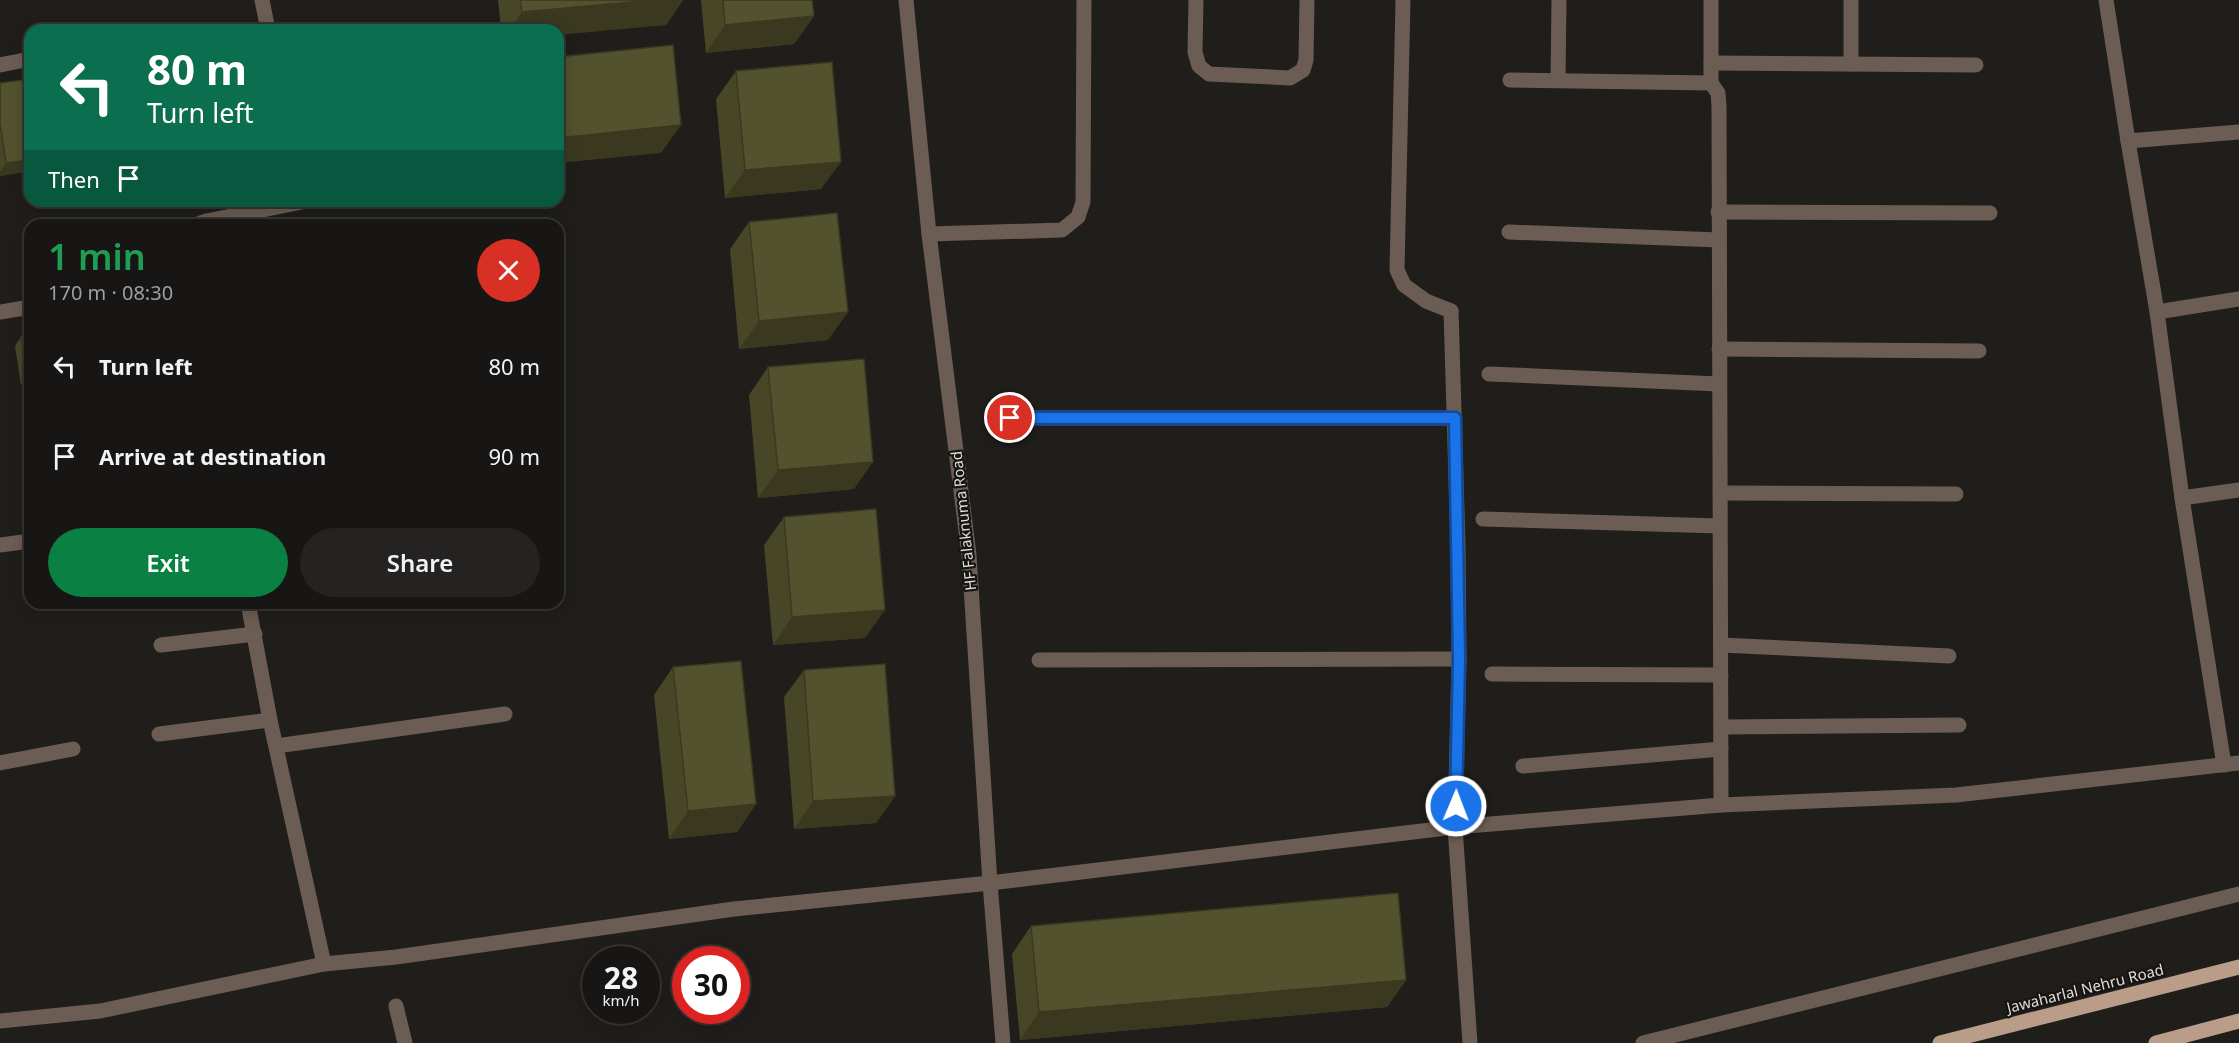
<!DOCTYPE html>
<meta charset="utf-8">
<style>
:root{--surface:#171614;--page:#242322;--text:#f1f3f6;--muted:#9e9fa0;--line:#363534;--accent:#0b8043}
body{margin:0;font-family:"Noto Sans",sans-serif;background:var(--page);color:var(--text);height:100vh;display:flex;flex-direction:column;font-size:22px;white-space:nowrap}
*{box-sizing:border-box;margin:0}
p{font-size:20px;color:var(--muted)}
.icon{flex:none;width:33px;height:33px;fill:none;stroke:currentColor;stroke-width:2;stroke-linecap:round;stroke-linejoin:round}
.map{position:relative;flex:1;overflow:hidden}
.panel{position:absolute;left:24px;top:219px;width:540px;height:390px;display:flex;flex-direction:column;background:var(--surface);border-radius:18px;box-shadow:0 3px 15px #0003,0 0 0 2px var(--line)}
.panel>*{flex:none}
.banner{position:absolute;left:24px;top:24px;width:540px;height:183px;border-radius:18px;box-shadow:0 3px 15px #0003,0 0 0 2px var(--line);background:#0b6e4f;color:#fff;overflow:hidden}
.speed{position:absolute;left:582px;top:946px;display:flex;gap:12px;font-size:30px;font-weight:700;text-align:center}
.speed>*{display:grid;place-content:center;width:78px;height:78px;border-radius:50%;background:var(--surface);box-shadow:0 3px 15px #0003,0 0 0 2px var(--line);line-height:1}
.speed small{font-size:15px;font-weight:400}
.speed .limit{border:9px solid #d22;background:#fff;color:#111}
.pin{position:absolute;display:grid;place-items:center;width:51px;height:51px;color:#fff;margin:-26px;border:3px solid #fff;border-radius:50%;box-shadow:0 2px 6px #0007}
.me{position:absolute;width:66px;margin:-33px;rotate:1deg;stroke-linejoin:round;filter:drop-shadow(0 0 4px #0008)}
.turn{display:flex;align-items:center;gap:21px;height:126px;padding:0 24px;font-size:27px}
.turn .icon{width:78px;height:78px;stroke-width:2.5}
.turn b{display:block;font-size:42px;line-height:51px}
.then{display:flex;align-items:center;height:57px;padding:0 24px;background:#0003;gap:12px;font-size:22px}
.round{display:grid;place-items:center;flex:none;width:63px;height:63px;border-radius:32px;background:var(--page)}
.head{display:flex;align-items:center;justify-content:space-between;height:102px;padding:0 24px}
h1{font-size:36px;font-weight:600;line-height:45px;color:#1e9e55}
.primary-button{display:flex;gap:12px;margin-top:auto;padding:12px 24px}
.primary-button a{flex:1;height:69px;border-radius:36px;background:var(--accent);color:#fff;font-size:24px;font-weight:600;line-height:69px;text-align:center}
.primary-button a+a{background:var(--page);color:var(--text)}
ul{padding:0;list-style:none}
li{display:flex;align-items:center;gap:18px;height:90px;padding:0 24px}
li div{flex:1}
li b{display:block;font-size:22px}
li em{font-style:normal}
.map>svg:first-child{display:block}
</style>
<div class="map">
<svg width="2239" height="1043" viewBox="0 0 2239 1043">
<rect width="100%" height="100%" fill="#1f1e1b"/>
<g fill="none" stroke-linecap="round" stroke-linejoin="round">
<g stroke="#6b5d53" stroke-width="15">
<polyline points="1196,0 1195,52 1199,66 1209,74 1290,78 1303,70 1306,60 1307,0"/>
<polyline points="1403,0 1397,270 1404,285 1426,301 1451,311"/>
<polyline points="929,234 1062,230 1078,217 1083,202 1084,0"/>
</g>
<g stroke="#6b5d53" stroke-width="15">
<polyline points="262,0 268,30"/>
<polyline points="906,0 929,234 969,555 990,883 1003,1043"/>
<polyline points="1851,0 1851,64"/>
<polyline points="2106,0 2128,141 2157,312 2182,498 2224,765"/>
<polyline points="1711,63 1976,65"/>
<polyline points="0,65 30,59"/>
<polyline points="1510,80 1711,83 1711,0"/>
<polyline points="1558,80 1559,0"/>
<polyline points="1711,83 1718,93 1719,106 1721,805"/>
<polyline points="2128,141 2239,132"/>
<polyline points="1718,212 1990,213"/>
<polyline points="195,225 206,221 307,201"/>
<polyline points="1509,232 1719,240"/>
<polyline points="1451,311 1458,545 1459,659 1455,827 1470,1043"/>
<polyline points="0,312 30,307"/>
<polyline points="2157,312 2239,299"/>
<polyline points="1719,349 1979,351"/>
<polyline points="1489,374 1719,384"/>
<polyline points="1010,418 1455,418"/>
<polyline points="1720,493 1956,494"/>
<polyline points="2182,498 2239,490"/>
<polyline points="1483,519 1720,526"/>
<polyline points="0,545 30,541"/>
<polyline points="248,603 270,720 324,964"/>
<polyline points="161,645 255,634"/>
<polyline points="1721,645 1949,656"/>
<polyline points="1039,660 1459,659"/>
<polyline points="1492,674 1721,675"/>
<polyline points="1721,727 1959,725"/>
<polyline points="159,734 270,720"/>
<polyline points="276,746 505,714"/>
<polyline points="0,763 73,749"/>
<polyline points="1523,766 1721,749"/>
<polyline points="396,1006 405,1043"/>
<polyline points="0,1021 100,1011 324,964 396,957 734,909 990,883 1455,827 1721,805 1956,795 2239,763"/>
</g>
<polyline stroke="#6b5d53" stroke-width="15" points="1643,1043 2239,894"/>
<g stroke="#ba9d88" stroke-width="15">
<polyline points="1940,1043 2239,967"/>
<polyline points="2156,1043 2239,1021"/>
</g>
</g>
<g fill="#474728">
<polygon points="498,0 683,0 666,25 558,30 501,30"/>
<polygon points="701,0 812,0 814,16 794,44 706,53"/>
<polygon points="736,71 821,189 725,198 716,99"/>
<polygon points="30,79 30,171 0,176 0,83"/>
<polygon points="749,222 828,340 739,349 730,249"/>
<polygon points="21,337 30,384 21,385 15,346"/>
<polygon points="768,367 854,489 758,498 749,395"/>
<polygon points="784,517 865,638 773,645 764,545"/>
<polygon points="673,667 756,804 737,832 669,839 654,695"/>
<polygon points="804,670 895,796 876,823 794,829 784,697"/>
<polygon points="1031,926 1406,980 1387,1007 1020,1040 1012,954"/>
</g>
<g fill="#3a3920">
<polygon points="653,0 683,0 666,25 558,35 558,30 509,30 522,12"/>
<polygon points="814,16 794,44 706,53 725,25"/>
<polygon points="681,125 661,153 558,163 558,138"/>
<polygon points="30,160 30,171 0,176 0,172 6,163"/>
<polygon points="841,162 821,189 725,198 745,170"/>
<polygon points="848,312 828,340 739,349 759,321"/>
<polygon points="27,376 30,376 30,384 21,385"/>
<polygon points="873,462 854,489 758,498 778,470"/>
<polygon points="885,610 865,638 773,645 792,617"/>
<polygon points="895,796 876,823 794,829 813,801"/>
<polygon points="756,804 737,832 669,839 688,811"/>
<polygon points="1406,980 1387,1007 1020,1040 1039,1012"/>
</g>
<g fill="#53522e" stroke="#3a3920" stroke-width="1.5">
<polygon points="520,0 653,0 522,12"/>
<polygon points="723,0 812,0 814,16 725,25"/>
<polygon points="673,45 681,125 558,138 558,57"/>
<polygon points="832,62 841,162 745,170 736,71"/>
<polygon points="30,79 30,160 6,163 0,123 0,83"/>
<polygon points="837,213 848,312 759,321 749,222"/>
<polygon points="30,336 30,376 27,376 21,337"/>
<polygon points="864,359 873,462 778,470 768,367"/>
<polygon points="876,509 885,610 792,617 784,517"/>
<polygon points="741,661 756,804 688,811 673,667"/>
<polygon points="885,664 895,796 813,801 804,670"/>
<polygon points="1398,893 1406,980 1039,1012 1031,926"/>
</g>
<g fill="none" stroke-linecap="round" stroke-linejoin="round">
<defs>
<polyline id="route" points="1010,418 1455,418 1459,659 1456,806"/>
</defs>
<use href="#route" stroke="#114b97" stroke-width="15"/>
<use href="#route" stroke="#1a73e8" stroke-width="10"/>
</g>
<g text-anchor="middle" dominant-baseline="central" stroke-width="4.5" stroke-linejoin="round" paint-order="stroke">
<g font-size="15" fill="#dfdedc" stroke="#161512">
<text transform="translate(963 521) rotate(-96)">HF Falaknuma Road</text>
<text transform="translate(2085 988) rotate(-14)">Jawaharlal Nehru Road</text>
</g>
</g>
</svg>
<div class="speed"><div>28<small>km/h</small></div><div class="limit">30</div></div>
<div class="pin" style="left:1010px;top:418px;background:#d93025"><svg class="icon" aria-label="arrive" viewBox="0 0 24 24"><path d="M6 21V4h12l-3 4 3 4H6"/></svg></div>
<svg class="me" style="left:1456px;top:806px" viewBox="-20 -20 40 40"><circle r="17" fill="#1a73e8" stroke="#fff" stroke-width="3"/><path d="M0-11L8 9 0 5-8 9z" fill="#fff"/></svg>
<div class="banner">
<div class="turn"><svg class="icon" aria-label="left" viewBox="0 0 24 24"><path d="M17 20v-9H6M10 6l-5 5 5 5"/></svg><div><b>80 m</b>Turn left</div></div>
<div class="then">Then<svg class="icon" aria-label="arrive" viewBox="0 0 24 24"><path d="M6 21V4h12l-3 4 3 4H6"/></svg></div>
</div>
<section class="panel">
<div class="head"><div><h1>1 min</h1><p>170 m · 08:30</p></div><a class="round" style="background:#d93025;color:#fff"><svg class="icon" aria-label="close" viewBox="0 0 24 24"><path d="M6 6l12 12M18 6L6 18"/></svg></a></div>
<ul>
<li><svg class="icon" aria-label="left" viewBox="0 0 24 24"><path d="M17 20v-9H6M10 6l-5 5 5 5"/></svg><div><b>Turn left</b></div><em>80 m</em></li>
<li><svg class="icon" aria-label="arrive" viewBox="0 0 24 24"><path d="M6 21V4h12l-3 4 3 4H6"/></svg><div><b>Arrive at destination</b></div><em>90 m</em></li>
</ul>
<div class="primary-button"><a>Exit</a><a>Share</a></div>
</section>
</div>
